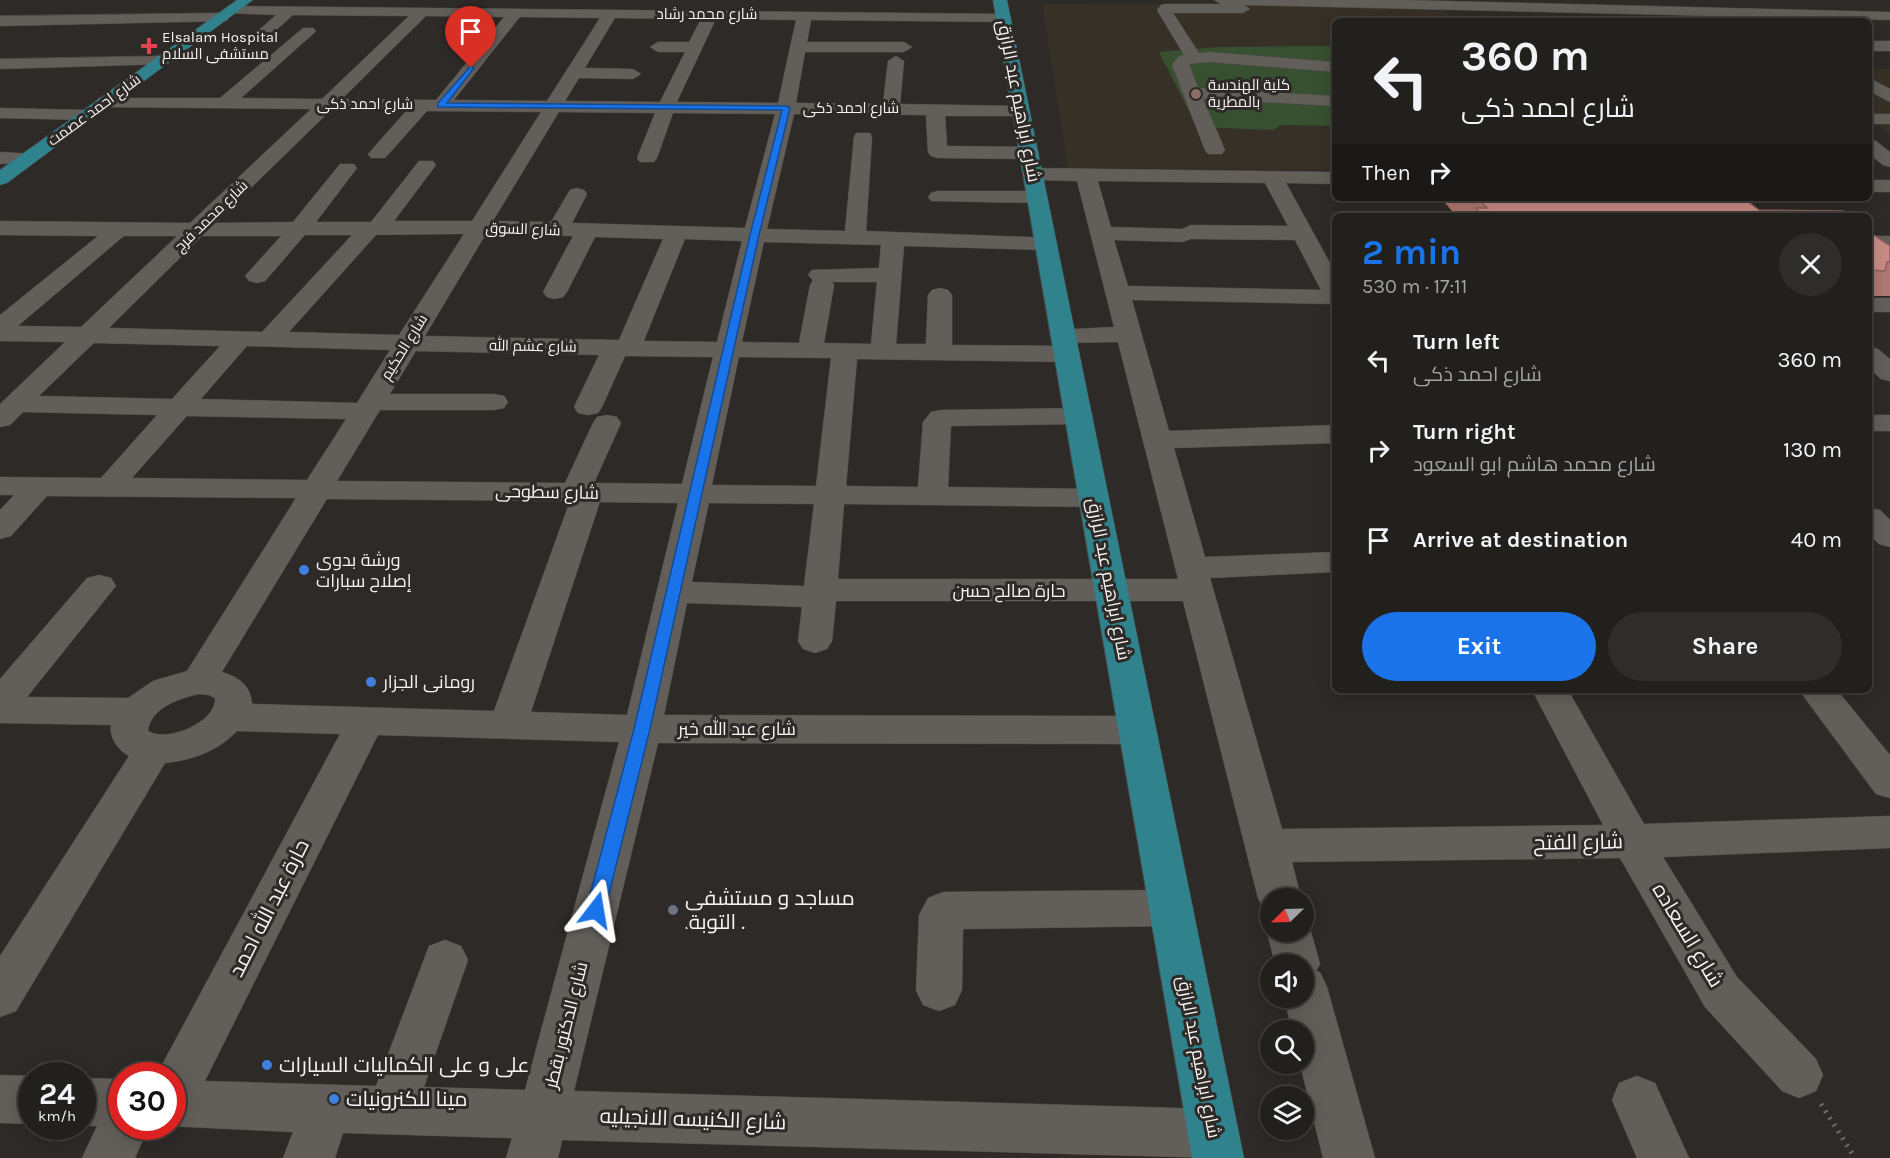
<!DOCTYPE html>
<meta charset="utf-8">
<style>
:root{--surface:#22201d;--page:#2e2d2a;--text:#f1f3f6;--muted:#a2a3a4;--line:#3f3e3b;--accent:#1a73e8}
body{margin:0;font-family:Karla,Cairo,sans-serif;background:var(--page);color:var(--text);height:100vh;display:flex;flex-direction:column;font-size:22px;white-space:nowrap}
*{box-sizing:border-box;margin:0}
p{font-size:20px;color:var(--muted)}
.icon{flex:none;width:33px;height:33px;fill:none;stroke:currentColor;stroke-width:2;stroke-linecap:round;stroke-linejoin:round}
.map{position:relative;flex:1;overflow:hidden}
.drawer{position:absolute;left:1332px;top:213px;width:540px;height:480px;display:flex;flex-direction:column;background:var(--surface);border-radius:9px;box-shadow:0 3px 15px #0003,0 0 0 2px var(--line)}
.drawer>*{flex:none}
.guide{position:absolute;left:1332px;top:18px;width:540px;height:183px;border-radius:9px;box-shadow:0 3px 15px #0003,0 0 0 2px var(--line);background:#22201d;color:var(--text);overflow:hidden}
.needle{width:39px;rotate:247deg}
.buttons{position:absolute;left:1260px;top:888px;display:grid;gap:12px}
.buttons a{display:grid;place-items:center;width:54px;height:54px;border-radius:50%;background:var(--surface);box-shadow:0 3px 15px #0003,0 0 0 2px var(--line);font-size:30px}
.speed{position:absolute;left:18px;top:1062px;display:flex;gap:12px;font-size:30px;font-weight:700;text-align:center}
.speed>*{display:grid;place-content:center;width:78px;height:78px;border-radius:50%;background:var(--surface);box-shadow:0 3px 15px #0003,0 0 0 2px var(--line);line-height:1}
.speed small{font-size:15px;font-weight:400}
.speed .limit{border:9px solid #d22;background:#fff;color:#111}
.pin{position:absolute;display:grid;place-items:center;width:51px;height:51px;color:#fff;margin:-62px -26px;border-radius:50% 50% 50% 0;rotate:-45deg;box-shadow:0 0 6px #0007}
.pin .icon{rotate:45deg}
.me{position:absolute;width:66px;margin:-33px;rotate:14deg;stroke-linejoin:round;filter:drop-shadow(0 0 4px #0008)}
.turn{display:flex;align-items:center;gap:21px;height:126px;padding:0 30px;font-size:27px}
.turn .icon{width:78px;height:78px;stroke-width:2.5}
.turn b{display:block;font-size:42px;line-height:51px}
.then{display:flex;align-items:center;height:57px;padding:0 30px;background:#0003;gap:12px;font-size:22px}
.round{display:grid;place-items:center;flex:none;width:63px;height:63px;border-radius:32px;background:var(--page)}
.headline{display:flex;align-items:center;justify-content:space-between;height:102px;padding:0 30px}
h1{font-size:36px;font-weight:700;line-height:45px;color:var(--accent)}
.button{display:flex;gap:12px;margin-top:auto;padding:12px 30px}
.button a{flex:1;height:69px;border-radius:36px;background:var(--accent);color:#fff;font-size:24px;font-weight:700;line-height:69px;text-align:center}
.button a+a{background:var(--page);color:var(--text)}
ul{padding:0;list-style:none}
li{display:flex;align-items:center;gap:18px;height:90px;padding:0 30px}
li div{flex:1}
li b{display:block;font-size:22px}
li em{font-style:normal}
.map>svg:first-child{display:block}
</style>
<div class="map">
<svg width="1890" height="1158" viewBox="0 0 1890 1158">
<rect width="100%" height="100%" fill="#2d2a27"/>
<g fill="#363027">
<polygon points="1042,4 1440,6 1456,21 1335,21 1335,170 1068,168"/>
<polygon points="1869,68 1890,69 1890,134 1869,119"/>
</g>
<polygon fill="#375030" points="1335,46 1335,126 1281,125 1273,130 1197,127 1159,52 1218,47"/>
<g fill="none" stroke-linecap="round" stroke-linejoin="round">
<defs>
<g id="minor">
<polygon points="1214,0 1404,0 1890,12 1890,20 1244,5 1250,9 1243,13 1173,13 1199,53 1209,52 1335,62 1335,72 1209,62 1189,64 1198,88 1335,96 1335,106 1203,99 1225,150 1222,154 1208,154 1205,150 1172,65 1178,57 1184,55 1157,10 1161,5 1166,4 1221,4"/>
<path d="M232,6L1008,14L1011,17L1008,20L1003,22L811,20L807,42H904L912,47L904,52H805L796,103L883,104L888,61L896,56L904,61L900,104L1021,106L1027,107L1030,111L1027,115L1021,116H945L947,146L1029,147L1036,149L1039,153L1036,157L1029,159L938,158L931,156L928,152L926,115L794,114L767,229L845,231L854,137L856,133H870L872,137L866,231L1054,238L1057,243L1054,248L1046,250L904,246L896,344H926L928,295L932,290L940,288L948,290L952,295V345L1067,346L1076,349L1080,354L1076,359L1067,362L857,359L846,486L918,487L923,422L931,412L941,410L1079,408L1089,410L1093,416L1089,422L1079,424L951,426L948,487L1094,489L1105,492L1109,498L1105,504L1094,507L844,504L838,579H1178L1118,342L1063,343L1054,340L1050,335L1054,330L1114,327L1077,181L1033,180L1026,178L1023,174L1026,170L1033,168L1335,172V184L1286,183L1335,272V304L1132,300L1169,431L1335,425V443L1174,448L1205,557L1335,552V572L1210,578L1282,829L1603,825L1532,690H1568L1644,824L1890,816V848L1663,857L1737,977L1816,1059L1823,1075L1816,1091L1799,1098L1782,1091L1705,1007L1620,858L1292,862L1301,898H1270V913L1265,911L1258,898L1183,601H836L832,641L827,649L815,653L803,649L798,641L802,607L687,603L664,715L1137,716L1150,720L1156,730L1150,740L1137,744L658,743L574,1091L1214,1109L1232,1116L1239,1134L1232,1152L1217,1158L562,1140L558,1158H506L512,1138L343,1133L335,1158H283L293,1132L168,1126H172V1076H156L340,734L237,731C218,751 193,760 165,763L16,1011L0,1017V956L129,756C118,750 109,738 111,725L0,723V679L87,578L99,575L111,578L116,586L27,697L128,698L153,681L187,671L296,498L47,496L11,536L0,539V510L14,495H0V477L101,478L157,415L23,412L10,425L0,427V404L65,342L0,341V315L98,236L0,235V221L190,223L311,109L105,107L99,106L96,102L99,98H220L303,28H313L316,31L313,34L241,98L322,99L409,16L293,15L264,41L258,43L250,38L276,15L227,13L225,10L227,7ZM426,16L504,17L436,100L342,99ZM520,17L600,18L547,101L454,100ZM615,18L701,19L689,42H658L650,47L658,52H685L660,102L565,101L579,78L633,79L641,74L633,69L585,68ZM716,19L796,20L778,103L677,102ZM331,110H407L368,154L371,158H385L427,111L541,112L472,221H394L436,165L433,161H419L371,222H316L357,168L354,164H340L293,222L215,223ZM559,112L655,113L637,158L640,162H654L657,158L673,113L775,114L745,228L572,223L587,194L584,190L577,188L570,190L551,222L493,221ZM1098,181L1265,183L1288,226L1191,225L1182,229L1111,227ZM464,234L399,335L289,332L376,235ZM486,234L573,236L543,292L547,297L555,299L563,297L567,292L595,237L663,239L619,340L425,336ZM305,235H352L262,332L109,328L202,236H281L245,276L249,281L257,283L265,281ZM124,236H177L81,327L18,326ZM685,239L742,241L717,342L644,341ZM1191,239L1295,240L1321,290L1128,286L1114,240L1182,242ZM764,242L881,245L879,268L812,270L808,275L813,280L810,285L799,343L742,342ZM832,282H877L871,344L824,343L834,285ZM94,343L220,346L172,399L39,396ZM247,346L390,350L357,403L201,399ZM416,351L599,355L574,407L578,413L588,415L598,413L602,407L625,356L713,357L682,484L594,483L621,423L617,417L607,415L597,417L593,423L565,483L337,481L380,410H494L504,408L508,402L504,396L494,394H390ZM739,357L831,358L816,486L712,485ZM187,416L346,419L307,480L132,478ZM327,499L570,501L494,711L252,704C251,686 239,677 222,672ZM600,502L678,503L627,715L531,712ZM709,503L814,504L804,586L692,582ZM199,694L209,695L215,698C217,722 167,743 148,731C150,708 180,698 199,694ZM378,735L619,742L525,1090L424,1087L468,960L461,946L445,940L429,946L376,1086L205,1081Z"/>
<polygon points="221,13 226,15 229,18 226,21 0,26 0,16"/>
<rect x="1869" y="41" width="21" height="10"/>
<polygon points="161,56 169,61 167,64 0,69 0,59"/>
<polygon points="1869,78 1890,89 1890,102 1869,91"/>
<polygon points="0,108 87,110 93,111 96,115 93,119 87,120 0,118"/>
<rect x="1869" y="114" width="21" height="10"/>
<polygon points="1869,139 1876,141 1890,152 1890,167 1883,165 1869,154"/>
<polygon points="0,152 35,154 38,158 35,162 0,164"/>
<rect x="1869" y="180" width="21" height="12"/>
<polygon points="938,191 1037,191 1044,193 1047,197 1044,201 1037,203 931,201 928,197 931,193"/>
<rect x="1869" y="236" width="21" height="14"/>
<rect x="1869" y="298" width="21" height="14"/>
<polygon points="1869,346 1878,349 1890,359 1890,381 1881,379 1869,368"/>
<rect x="1869" y="415" width="21" height="16"/>
<polygon points="1869,508 1880,510 1890,520 1890,547 1879,544 1869,534"/>
<polygon points="1799,690 1837,690 1890,755 1890,798 1876,794"/>
<polygon points="1171,890 1186,895 1193,908 1186,921 1171,926 963,929 962,990 955,1005 939,1011 923,1005 916,990 919,915 928,898 943,892"/>
<polygon points="1304,918 1311,932 1320,964 1316,971 1320,972 1327,987 1375,1158 1323,1158 1300,1064 1304,1064 1304,1030 1292,1030 1284,998 1304,998 1304,964 1275,964 1267,932 1270,924 1270,932 1304,932"/>
<polygon points="0,1075 32,1076 32,1124 0,1123"/>
<polygon points="1637,1076 1655,1083 1689,1158 1637,1158 1612,1100 1619,1083"/>
<polygon points="82,1078 122,1079 122,1126 149,1126 135,1158 82,1158 97,1126 82,1126"/>
</g>
<g id="major">
<polygon points="237,0 253,0 7,183 0,185 0,170"/>
<polygon points="993,0 1007,0 1244,1158 1192,1158"/>
</g>
</defs>
<use href="#minor" stroke="#4b4946" stroke-width="1"/>
<use href="#major" stroke="#4b4946" stroke-width="1"/>
<polyline stroke="#6e6b69" stroke-width="5" stroke-dasharray="2 6" stroke-linecap="butt" points="1821,1104 1855,1158"/>
<use href="#minor" fill="#625f5b" fill-rule="evenodd"/>
<use href="#major" fill="#30828d" fill-rule="evenodd"/>
</g>
<g fill="#ad7871">
<polygon points="1441,198 1743,198 1759,210 1850,216 1456,216"/>
<polygon points="1869,232 1890,246 1890,296 1872,296 1869,301"/>
</g>
<g fill="#c98b83" stroke="#8d615c" stroke-width="1.5">
<polygon points="1478,198 1743,198 1759,210 1843,211 1850,216 1482,216 1476,208 1487,208"/>
<polygon points="1869,232 1890,246 1890,262 1887,262 1885,271 1869,270"/>
</g>
<polygon fill="#1a73e8" stroke="#114b97" stroke-width="1.5" points="471,66 474,68 447,103 786,106 790,108 759,235 650,729 605,910 602,916 596,918 589,916 586,910 634,729 750,235 782,110 438,107 438,103"/>
<path fill="#e0444e" stroke="#2d2a27" stroke-width="2" d="M146 37h6v6h6v6h-6v6h-6v-6h-6v-6h6z"/>
<circle fill="#8d6e63" stroke="#2d2a27" stroke-width="2" cx="1196" cy="94" r="6"/>
<g fill="#3f7fe0" stroke="#2d2a27" stroke-width="2">
<circle cx="304" cy="570" r="6"/>
<circle cx="371" cy="682" r="6"/>
<circle cx="267" cy="1065" r="6"/>
<circle cx="334" cy="1099" r="6"/>
</g>
<circle fill="#6b7280" stroke="#2d2a27" stroke-width="2" cx="673" cy="910" r="6"/>
<g text-anchor="middle" dominant-baseline="central" stroke-width="6" stroke-linejoin="round" paint-order="stroke">
<g font-size="15" fill="#f5f3f1" stroke="#2d2a27">
<text x="707" y="14">شارع محمد رشاد</text>
<text x="365" y="104">شارع احمد ذكى</text>
<text x="851" y="108">شارع احمد ذكى</text>
<text transform="translate(94 110) rotate(-36)">شارع احمد عصمت</text>
<text transform="translate(211 216) rotate(-44)">شارع محمد فرج</text>
<text transform="translate(523 229) rotate(2)">شارع السوق</text>
<text transform="translate(533 346) rotate(1)">شارع عشم الله</text>
<text transform="translate(404 347) rotate(-58)">شارع الحكيم</text>
</g>
<g font-size="15" fill="#f5f3f1" stroke="#2d2a27" text-anchor="start">
<text x="162" y="37">Elsalam Hospital<tspan x="162" dy="17">مستشفى السلام</tspan></text>
<text x="1208" y="85">كلية الهندسة<tspan x="1208" dy="17">بالمطرية</tspan></text>
</g>
<g font-size="18" fill="#f5f3f1" stroke="#2d2a27">
<text transform="translate(1019 101) rotate(79)">شارع ابراهيم عبد الرازق</text>
<text transform="translate(547 492) rotate(1)">شارع سطوحى</text>
<text transform="translate(1109 579) rotate(79)">شارع ابراهيم عبد الرازق</text>
<text x="1009" y="591">حارة صالح حسن</text>
<text x="737" y="729">شارع عبد الله خير</text>
<text transform="translate(566 1025) rotate(-76)">شارع الدكتور بقطر</text>
<text transform="translate(1199 1057) rotate(79)">شارع ابراهيم عبد الرازق</text>
</g>
<g font-size="18" fill="#f5f3f1" stroke="#2d2a27" text-anchor="start">
<text x="316" y="560">ورشة بدوى<tspan x="316" dy="21">إصلاح سبارات</tspan></text>
<text x="383" y="682">رومانى الجزار</text>
</g>
<g font-size="21" fill="#f5f3f1" stroke="#2d2a27">
<text transform="translate(1578 842) rotate(-1)">شارع الفتح</text>
<text transform="translate(269 908) rotate(-63)">حارة عبد الله احمد</text>
<text transform="translate(1688 935) rotate(59)">شارع السعاده</text>
<text transform="translate(693 1119) rotate(2)">شارع الكنيسه الانجيليه</text>
</g>
<g font-size="21" fill="#f5f3f1" stroke="#2d2a27" text-anchor="start">
<text x="685" y="898">مساجد و مستشفى<tspan x="685" dy="24">.التوبة .</tspan></text>
<text x="279" y="1065">على و على الكماليات السيارات</text>
<text x="346" y="1099">مينا للكنرونيات</text>
</g>
</g>
</svg>
<div class="buttons">
<a><svg class="needle" viewBox="-14 -14 28 28"><path d="M0-13l5 13h-10z" fill="#e53935"/><path d="M0 13l5-13h-10z" fill="#a2a3a4"/></svg></a>
<a><svg class="icon" aria-label="sound" viewBox="0 0 24 24"><path d="M4 9h4l5-4v14l-5-4H4zM17 9q2 3 0 6"/></svg></a>
<a><svg class="icon" aria-label="search" viewBox="0 0 24 24"><circle cx="10" cy="10" r="6"/><path d="M15 15l6 6"/></svg></a>
<a><svg class="icon" aria-label="layers" viewBox="0 0 24 24"><path d="M12 4l9 5-9 5-9-5zM3 14l9 5 9-5"/></svg></a>
</div>
<div class="speed"><div>24<small>km/h</small></div><div class="limit">30</div></div>
<div class="pin" style="left:471px;top:68px;background:#d93025"><svg class="icon" aria-label="arrive" viewBox="0 0 24 24"><path d="M6 21V4h12l-3 4 3 4H6"/></svg></div>
<svg class="me" style="left:596px;top:910px" viewBox="-20 -20 40 40"><path d="M0-17L14 15 0 8-14 15z" fill="#1a73e8" stroke="#fff" stroke-width="4"/></svg>
<div class="guide">
<div class="turn"><svg class="icon" aria-label="left" viewBox="0 0 24 24"><path d="M17 20v-9H6M10 6l-5 5 5 5"/></svg><div><b>360 m</b>شارع احمد ذكى</div></div>
<div class="then">Then<svg class="icon" aria-label="right" viewBox="0 0 24 24"><path d="M7 20v-9h11M14 6l5 5-5 5"/></svg></div>
</div>
<section class="drawer">
<div class="headline"><div><h1>2 min</h1><p>530 m · 17:11</p></div><a class="round"><svg class="icon" aria-label="close" viewBox="0 0 24 24"><path d="M6 6l12 12M18 6L6 18"/></svg></a></div>
<ul>
<li><svg class="icon" aria-label="left" viewBox="0 0 24 24"><path d="M17 20v-9H6M10 6l-5 5 5 5"/></svg><div><b>Turn left</b><p>شارع احمد ذكى</p></div><em>360 m</em></li>
<li><svg class="icon" aria-label="right" viewBox="0 0 24 24"><path d="M7 20v-9h11M14 6l5 5-5 5"/></svg><div><b>Turn right</b><p>شارع محمد هاشم ابو السعود</p></div><em>130 m</em></li>
<li><svg class="icon" aria-label="arrive" viewBox="0 0 24 24"><path d="M6 21V4h12l-3 4 3 4H6"/></svg><div><b>Arrive at destination</b></div><em>40 m</em></li>
</ul>
<div class="button"><a>Exit</a><a>Share</a></div>
</section>
</div>
